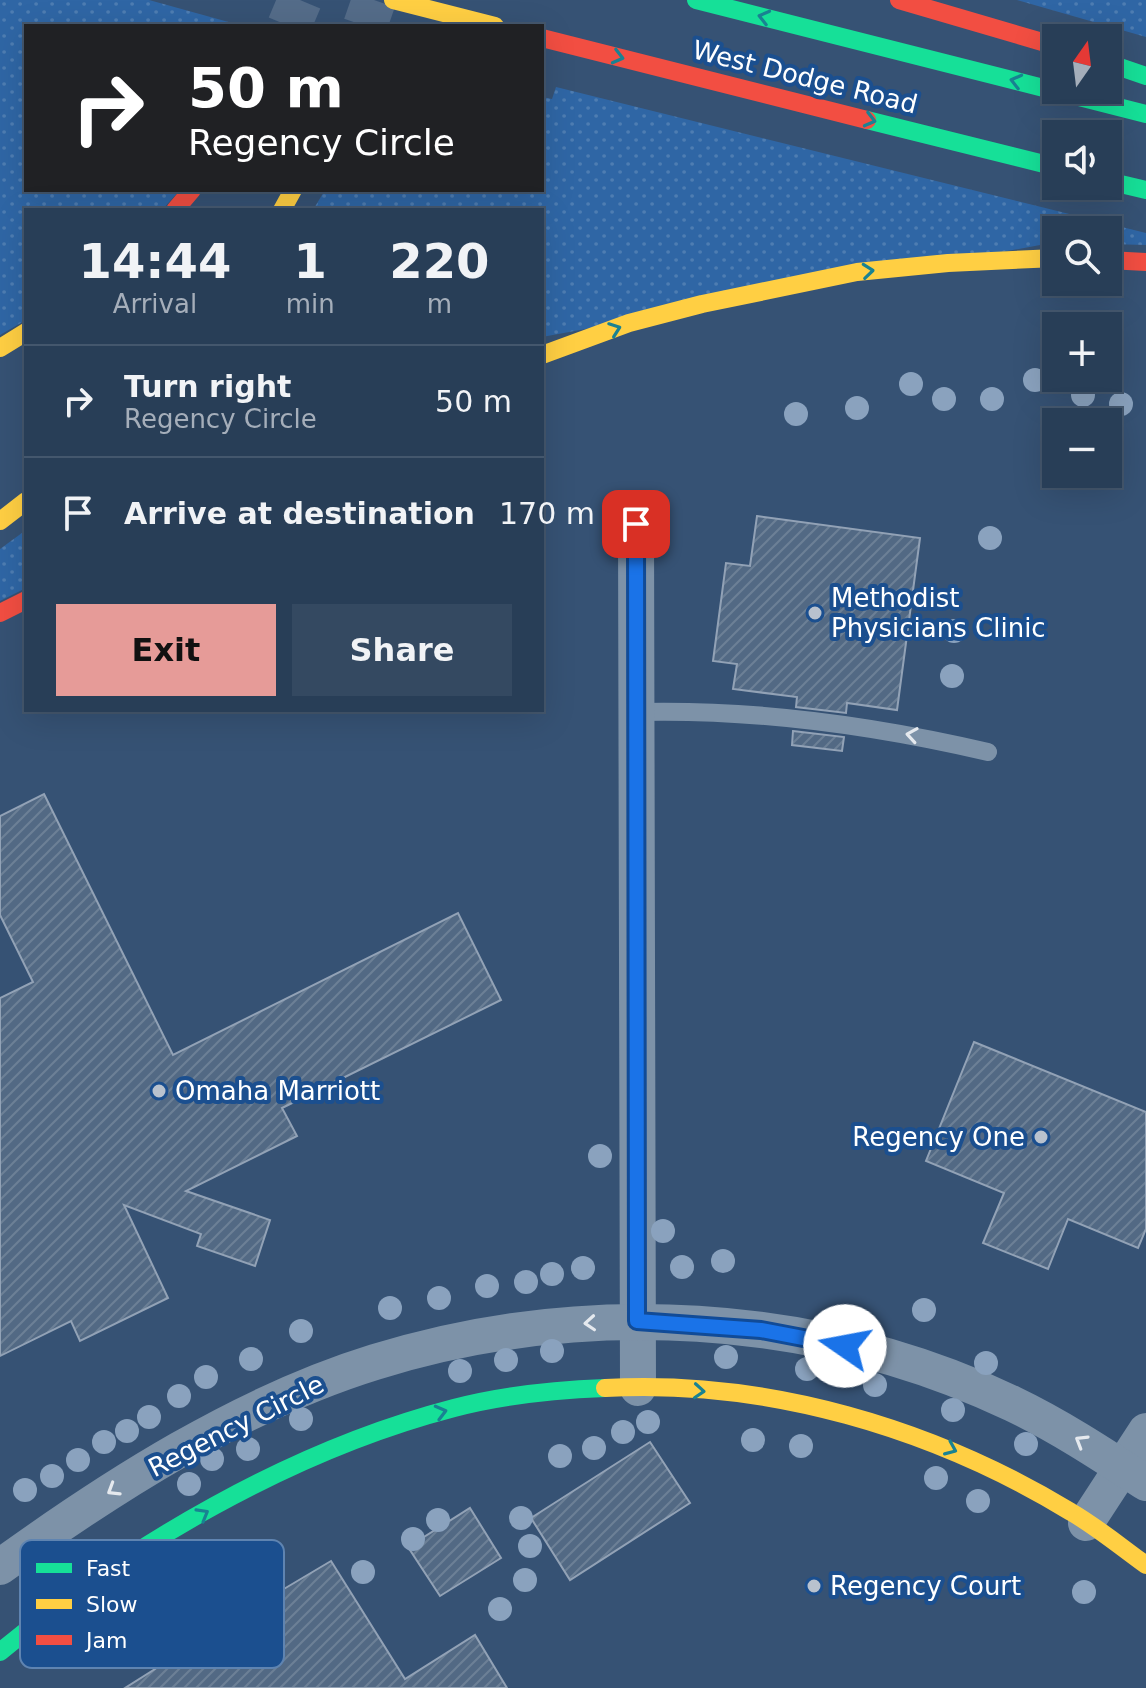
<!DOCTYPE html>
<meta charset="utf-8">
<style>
:root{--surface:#283e57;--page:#344961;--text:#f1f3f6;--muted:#a5aeba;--line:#44576d;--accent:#e69b98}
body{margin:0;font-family:"DejaVu Sans",sans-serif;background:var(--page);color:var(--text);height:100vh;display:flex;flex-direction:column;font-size:30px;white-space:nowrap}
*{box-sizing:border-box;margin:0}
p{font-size:26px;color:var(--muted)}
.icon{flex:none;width:44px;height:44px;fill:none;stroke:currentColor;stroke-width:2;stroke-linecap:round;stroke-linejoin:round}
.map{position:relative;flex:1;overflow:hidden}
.drawer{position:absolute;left:24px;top:208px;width:520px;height:504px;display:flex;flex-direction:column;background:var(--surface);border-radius:0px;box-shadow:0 8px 32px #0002,0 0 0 2px var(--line)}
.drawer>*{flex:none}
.guide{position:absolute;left:24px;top:24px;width:520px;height:168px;border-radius:0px;box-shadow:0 8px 32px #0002,0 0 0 2px var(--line);background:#202124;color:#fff;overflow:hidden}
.needle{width:52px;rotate:14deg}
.controls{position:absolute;left:1042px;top:24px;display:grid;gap:16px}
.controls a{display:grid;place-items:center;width:80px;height:80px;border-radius:0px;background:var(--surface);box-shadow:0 8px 32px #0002,0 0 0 2px var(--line);font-size:40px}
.pin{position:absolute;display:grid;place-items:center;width:68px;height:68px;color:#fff;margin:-34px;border-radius:16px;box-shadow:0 4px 12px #0006}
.me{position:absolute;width:88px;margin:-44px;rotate:282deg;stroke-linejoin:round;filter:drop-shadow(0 0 6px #0008)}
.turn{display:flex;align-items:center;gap:28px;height:168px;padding:0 32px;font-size:36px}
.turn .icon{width:104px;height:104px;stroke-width:2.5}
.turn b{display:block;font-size:56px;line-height:68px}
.eta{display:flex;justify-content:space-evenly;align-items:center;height:136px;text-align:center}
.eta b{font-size:48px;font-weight:700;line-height:56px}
.primary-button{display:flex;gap:16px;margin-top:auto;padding:16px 32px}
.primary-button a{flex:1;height:92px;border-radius:0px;background:var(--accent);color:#111;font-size:32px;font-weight:700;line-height:92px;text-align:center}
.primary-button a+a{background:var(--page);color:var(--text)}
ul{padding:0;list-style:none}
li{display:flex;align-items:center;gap:24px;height:112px;padding:0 32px;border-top:2px solid var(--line)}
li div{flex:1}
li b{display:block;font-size:30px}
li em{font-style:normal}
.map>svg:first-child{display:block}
</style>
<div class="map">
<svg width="1146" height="1688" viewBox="0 0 1146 1688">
<defs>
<pattern id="grass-dots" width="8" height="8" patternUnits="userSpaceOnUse" patternTransform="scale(2)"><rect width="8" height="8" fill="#2f66a5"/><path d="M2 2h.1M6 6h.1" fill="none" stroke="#4e7db2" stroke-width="1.8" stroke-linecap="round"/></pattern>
<pattern id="building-hatch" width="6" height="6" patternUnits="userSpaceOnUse" patternTransform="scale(2)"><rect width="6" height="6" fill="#526984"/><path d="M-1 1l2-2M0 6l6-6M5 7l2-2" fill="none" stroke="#6c8096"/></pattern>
</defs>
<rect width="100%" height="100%" fill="#365274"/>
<g fill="url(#grass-dots)">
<polygon points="0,0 149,0 243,26 26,26 26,190 180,190 162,210 26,210 26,320 0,335"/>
<polygon points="1017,0 1146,0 1146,37"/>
<polygon points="556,87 1146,233 1146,245 1108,244 1108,230 1056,230 1056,242 542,337 542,210 313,210 325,190 542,190 542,97 552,99"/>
<polygon points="26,530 26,588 0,601 0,549"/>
</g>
<g fill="url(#building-hatch)" stroke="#92a2b6" stroke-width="2">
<polygon points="757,516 920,538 897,710 847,703 846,713 796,707 797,697 733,689 737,664 713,661 726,563 750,566"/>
<polygon points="793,731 844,737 842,751 792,745"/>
<polygon points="44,794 173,1055 458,913 501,1000 282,1108 297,1136 186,1191 270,1220 255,1266 197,1246 201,1234 124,1205 168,1298 80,1341 71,1321 0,1356 0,998 33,982 0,915 0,816"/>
<polygon points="974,1042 1146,1112 1146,1229 1138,1248 1068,1219 1048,1269 983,1243 1004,1193 926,1161"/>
<polygon points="650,1442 690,1503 570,1580 531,1518"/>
<polygon points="470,1508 501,1558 440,1596 408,1547"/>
<polygon points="331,1561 405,1679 475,1635 507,1688 125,1688 155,1669 147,1657 165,1646 167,1610 183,1590 196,1586 213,1586 244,1598 260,1588 267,1599"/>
</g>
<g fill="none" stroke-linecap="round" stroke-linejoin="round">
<g stroke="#546c89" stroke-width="44" stroke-dasharray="44 22" stroke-linecap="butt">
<polyline points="289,26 300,0"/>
<polyline points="365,26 374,0"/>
</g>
<g stroke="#7d92a8" stroke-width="5" stroke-dasharray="4 6" stroke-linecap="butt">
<polyline points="103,1621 125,1660"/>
<path d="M143,1649L157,1642C144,1587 204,1553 250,1586"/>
</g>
<path stroke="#7d92a8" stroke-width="18" d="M636,712C755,709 872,725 988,752"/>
<g stroke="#7d92a8" stroke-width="36">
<polyline points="636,524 638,1388"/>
<polyline points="1086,1523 1146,1431"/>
<path d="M0,1567C112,1486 242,1403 375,1362C582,1298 816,1310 1013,1404C1059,1426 1103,1455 1146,1483"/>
</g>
<g stroke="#16e098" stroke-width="18">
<polyline points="696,0 1146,114"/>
<polyline points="1108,63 1146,76"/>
<polyline points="867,120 1056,167"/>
<polyline points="1108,181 1146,190"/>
<path d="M0,1652C129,1545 292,1450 454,1408C503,1395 554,1390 605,1388"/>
</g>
<g stroke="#ffcf43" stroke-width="18">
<polyline points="393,0 495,26"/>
<polyline points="282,210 293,190"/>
<polyline points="0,348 26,332"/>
<polyline points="542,355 629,323 702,304 857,272 948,263 1056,258"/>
<polyline points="0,521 26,501"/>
<path d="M605,1388C767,1379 933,1428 1071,1512C1097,1527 1121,1547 1146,1565"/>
</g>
<g stroke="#f24e42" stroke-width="18">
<polyline points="899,0 1056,46"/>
<polyline points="542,38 867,120"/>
<polyline points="175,210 192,190"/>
<polyline points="1108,260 1146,262"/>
<polyline points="0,613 26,600"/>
</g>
</g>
<g fill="#8aa2be">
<circle cx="1035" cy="380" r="12"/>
<circle cx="911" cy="384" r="12"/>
<circle cx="1083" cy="395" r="12"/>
<circle cx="944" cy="399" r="12"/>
<circle cx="992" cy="399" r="12"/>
<circle cx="1121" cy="404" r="12"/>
<circle cx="857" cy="408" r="12"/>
<circle cx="796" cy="414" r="12"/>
<circle cx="990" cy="538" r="12"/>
<circle cx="954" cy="631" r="12"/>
<circle cx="952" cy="676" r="12"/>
<circle cx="600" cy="1156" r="12"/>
<circle cx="663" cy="1231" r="12"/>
<circle cx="723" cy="1261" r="12"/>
<circle cx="682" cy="1267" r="12"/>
<circle cx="583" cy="1268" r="12"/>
<circle cx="552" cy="1274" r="12"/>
<circle cx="526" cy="1282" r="12"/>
<circle cx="487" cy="1286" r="12"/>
<circle cx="439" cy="1298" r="12"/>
<circle cx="390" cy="1308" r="12"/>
<circle cx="924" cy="1310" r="12"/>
<circle cx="301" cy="1331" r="12"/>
<circle cx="552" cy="1351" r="12"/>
<circle cx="726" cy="1357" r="12"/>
<circle cx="251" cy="1359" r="12"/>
<circle cx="506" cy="1360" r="12"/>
<circle cx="986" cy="1363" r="12"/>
<circle cx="807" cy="1369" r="12"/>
<circle cx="460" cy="1371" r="12"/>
<circle cx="206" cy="1377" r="12"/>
<circle cx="875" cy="1385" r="12"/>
<circle cx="179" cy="1396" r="12"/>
<circle cx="953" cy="1410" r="12"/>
<circle cx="149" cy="1417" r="12"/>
<circle cx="301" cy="1419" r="12"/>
<circle cx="648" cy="1422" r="12"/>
<circle cx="127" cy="1431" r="12"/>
<circle cx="623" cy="1432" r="12"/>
<circle cx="753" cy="1440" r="12"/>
<circle cx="104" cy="1442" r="12"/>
<circle cx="1026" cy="1444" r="12"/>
<circle cx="801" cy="1446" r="12"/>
<circle cx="594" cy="1448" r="12"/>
<circle cx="248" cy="1449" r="12"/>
<circle cx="560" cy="1456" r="12"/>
<circle cx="212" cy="1459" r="12"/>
<circle cx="78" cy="1460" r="12"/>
<circle cx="52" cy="1476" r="12"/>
<circle cx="936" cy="1478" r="12"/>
<circle cx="189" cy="1484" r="12"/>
<circle cx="25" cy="1490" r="12"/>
<circle cx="978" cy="1501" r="12"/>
<circle cx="521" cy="1518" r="12"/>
<circle cx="438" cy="1520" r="12"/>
<circle cx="413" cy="1539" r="12"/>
<circle cx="530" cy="1546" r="12"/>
<circle cx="363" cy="1572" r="12"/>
<circle cx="525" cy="1580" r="12"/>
<circle cx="1084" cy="1592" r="12"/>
<circle cx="500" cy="1609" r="12"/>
</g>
<defs><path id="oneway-chevron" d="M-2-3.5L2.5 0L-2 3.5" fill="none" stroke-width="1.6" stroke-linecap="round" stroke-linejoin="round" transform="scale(2)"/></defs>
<g stroke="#198292">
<use href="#oneway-chevron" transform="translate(764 17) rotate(-166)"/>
<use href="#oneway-chevron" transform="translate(618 57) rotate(14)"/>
<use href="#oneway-chevron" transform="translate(1016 81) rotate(-166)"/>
<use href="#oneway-chevron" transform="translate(870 120) rotate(14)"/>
<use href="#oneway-chevron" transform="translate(868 271) rotate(-6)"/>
<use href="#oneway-chevron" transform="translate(615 329) rotate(-20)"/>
<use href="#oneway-chevron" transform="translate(699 1391) rotate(4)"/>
<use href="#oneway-chevron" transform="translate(441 1412) rotate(-15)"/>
<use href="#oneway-chevron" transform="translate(951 1449) rotate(23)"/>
<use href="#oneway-chevron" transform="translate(203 1514) rotate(-30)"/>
</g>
<g stroke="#e5e9ee">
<use href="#oneway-chevron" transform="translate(912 735) rotate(-171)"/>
<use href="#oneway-chevron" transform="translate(590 1323) rotate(176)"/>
<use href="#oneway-chevron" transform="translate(1081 1441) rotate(-149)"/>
<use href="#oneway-chevron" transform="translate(113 1490) rotate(148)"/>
</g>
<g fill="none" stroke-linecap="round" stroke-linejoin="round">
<defs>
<polyline id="route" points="636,524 637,1321 761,1330 845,1346"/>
</defs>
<use href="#route" stroke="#114b97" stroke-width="20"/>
<use href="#route" stroke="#1a73e8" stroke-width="14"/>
</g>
<g fill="#b9c2ce" stroke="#1b4f8f" stroke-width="3">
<circle cx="815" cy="613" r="8"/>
<circle cx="159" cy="1091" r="8"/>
<circle cx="1041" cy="1137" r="8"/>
<circle cx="814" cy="1586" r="8"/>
</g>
<g text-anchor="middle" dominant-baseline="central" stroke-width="8" stroke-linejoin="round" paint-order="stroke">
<g font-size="26" fill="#fff" stroke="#1b4f8f">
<text transform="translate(805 77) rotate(14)">West Dodge Road</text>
<text transform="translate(236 1426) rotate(-27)">Regency Circle</text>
</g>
<g font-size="26" fill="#fff" stroke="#1b4f8f" text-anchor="start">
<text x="831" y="598">Methodist<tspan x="831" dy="30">Physicians Clinic</tspan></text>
<text x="175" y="1091">Omaha Marriott</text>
<text x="1025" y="1137" text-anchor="end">Regency One</text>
<text x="830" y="1586">Regency Court</text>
</g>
</g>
<rect x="20" y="1540" width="264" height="128" rx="12" fill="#1b4f8f" stroke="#5f84b1" stroke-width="2"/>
<rect x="36" y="1563" width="36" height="10" fill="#16e098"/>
<rect x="36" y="1599" width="36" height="10" fill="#ffcf43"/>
<rect x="36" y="1635" width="36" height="10" fill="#f24e42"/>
<g font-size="22" fill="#fff">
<text x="86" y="1576">Fast</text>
<text x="86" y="1612">Slow</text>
<text x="86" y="1648">Jam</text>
</g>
</svg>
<div class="controls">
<a><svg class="needle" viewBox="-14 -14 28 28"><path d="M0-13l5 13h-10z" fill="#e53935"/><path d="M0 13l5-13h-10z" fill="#a5aeba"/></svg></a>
<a><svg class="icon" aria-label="sound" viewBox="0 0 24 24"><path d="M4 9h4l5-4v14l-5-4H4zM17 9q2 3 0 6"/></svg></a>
<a><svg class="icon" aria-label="search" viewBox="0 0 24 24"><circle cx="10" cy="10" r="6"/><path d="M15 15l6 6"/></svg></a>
<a>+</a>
<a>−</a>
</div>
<div class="pin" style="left:636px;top:524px;background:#d93025"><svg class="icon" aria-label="arrive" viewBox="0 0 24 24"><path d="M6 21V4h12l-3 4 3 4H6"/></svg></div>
<svg class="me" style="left:845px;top:1346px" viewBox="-20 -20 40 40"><circle r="19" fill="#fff"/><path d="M0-13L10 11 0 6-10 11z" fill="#1a73e8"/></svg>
<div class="guide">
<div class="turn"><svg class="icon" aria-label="right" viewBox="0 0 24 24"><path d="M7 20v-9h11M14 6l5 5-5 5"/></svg><div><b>50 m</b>Regency Circle</div></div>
</div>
<section class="drawer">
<div class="eta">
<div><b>14:44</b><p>Arrival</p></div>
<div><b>1</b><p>min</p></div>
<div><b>220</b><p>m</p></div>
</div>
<ul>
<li><svg class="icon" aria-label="right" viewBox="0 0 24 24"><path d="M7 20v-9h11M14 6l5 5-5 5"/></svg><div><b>Turn right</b><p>Regency Circle</p></div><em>50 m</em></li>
<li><svg class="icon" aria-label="arrive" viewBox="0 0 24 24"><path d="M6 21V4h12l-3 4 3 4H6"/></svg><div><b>Arrive at destination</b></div><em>170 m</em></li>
</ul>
<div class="primary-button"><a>Exit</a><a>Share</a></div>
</section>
</div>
